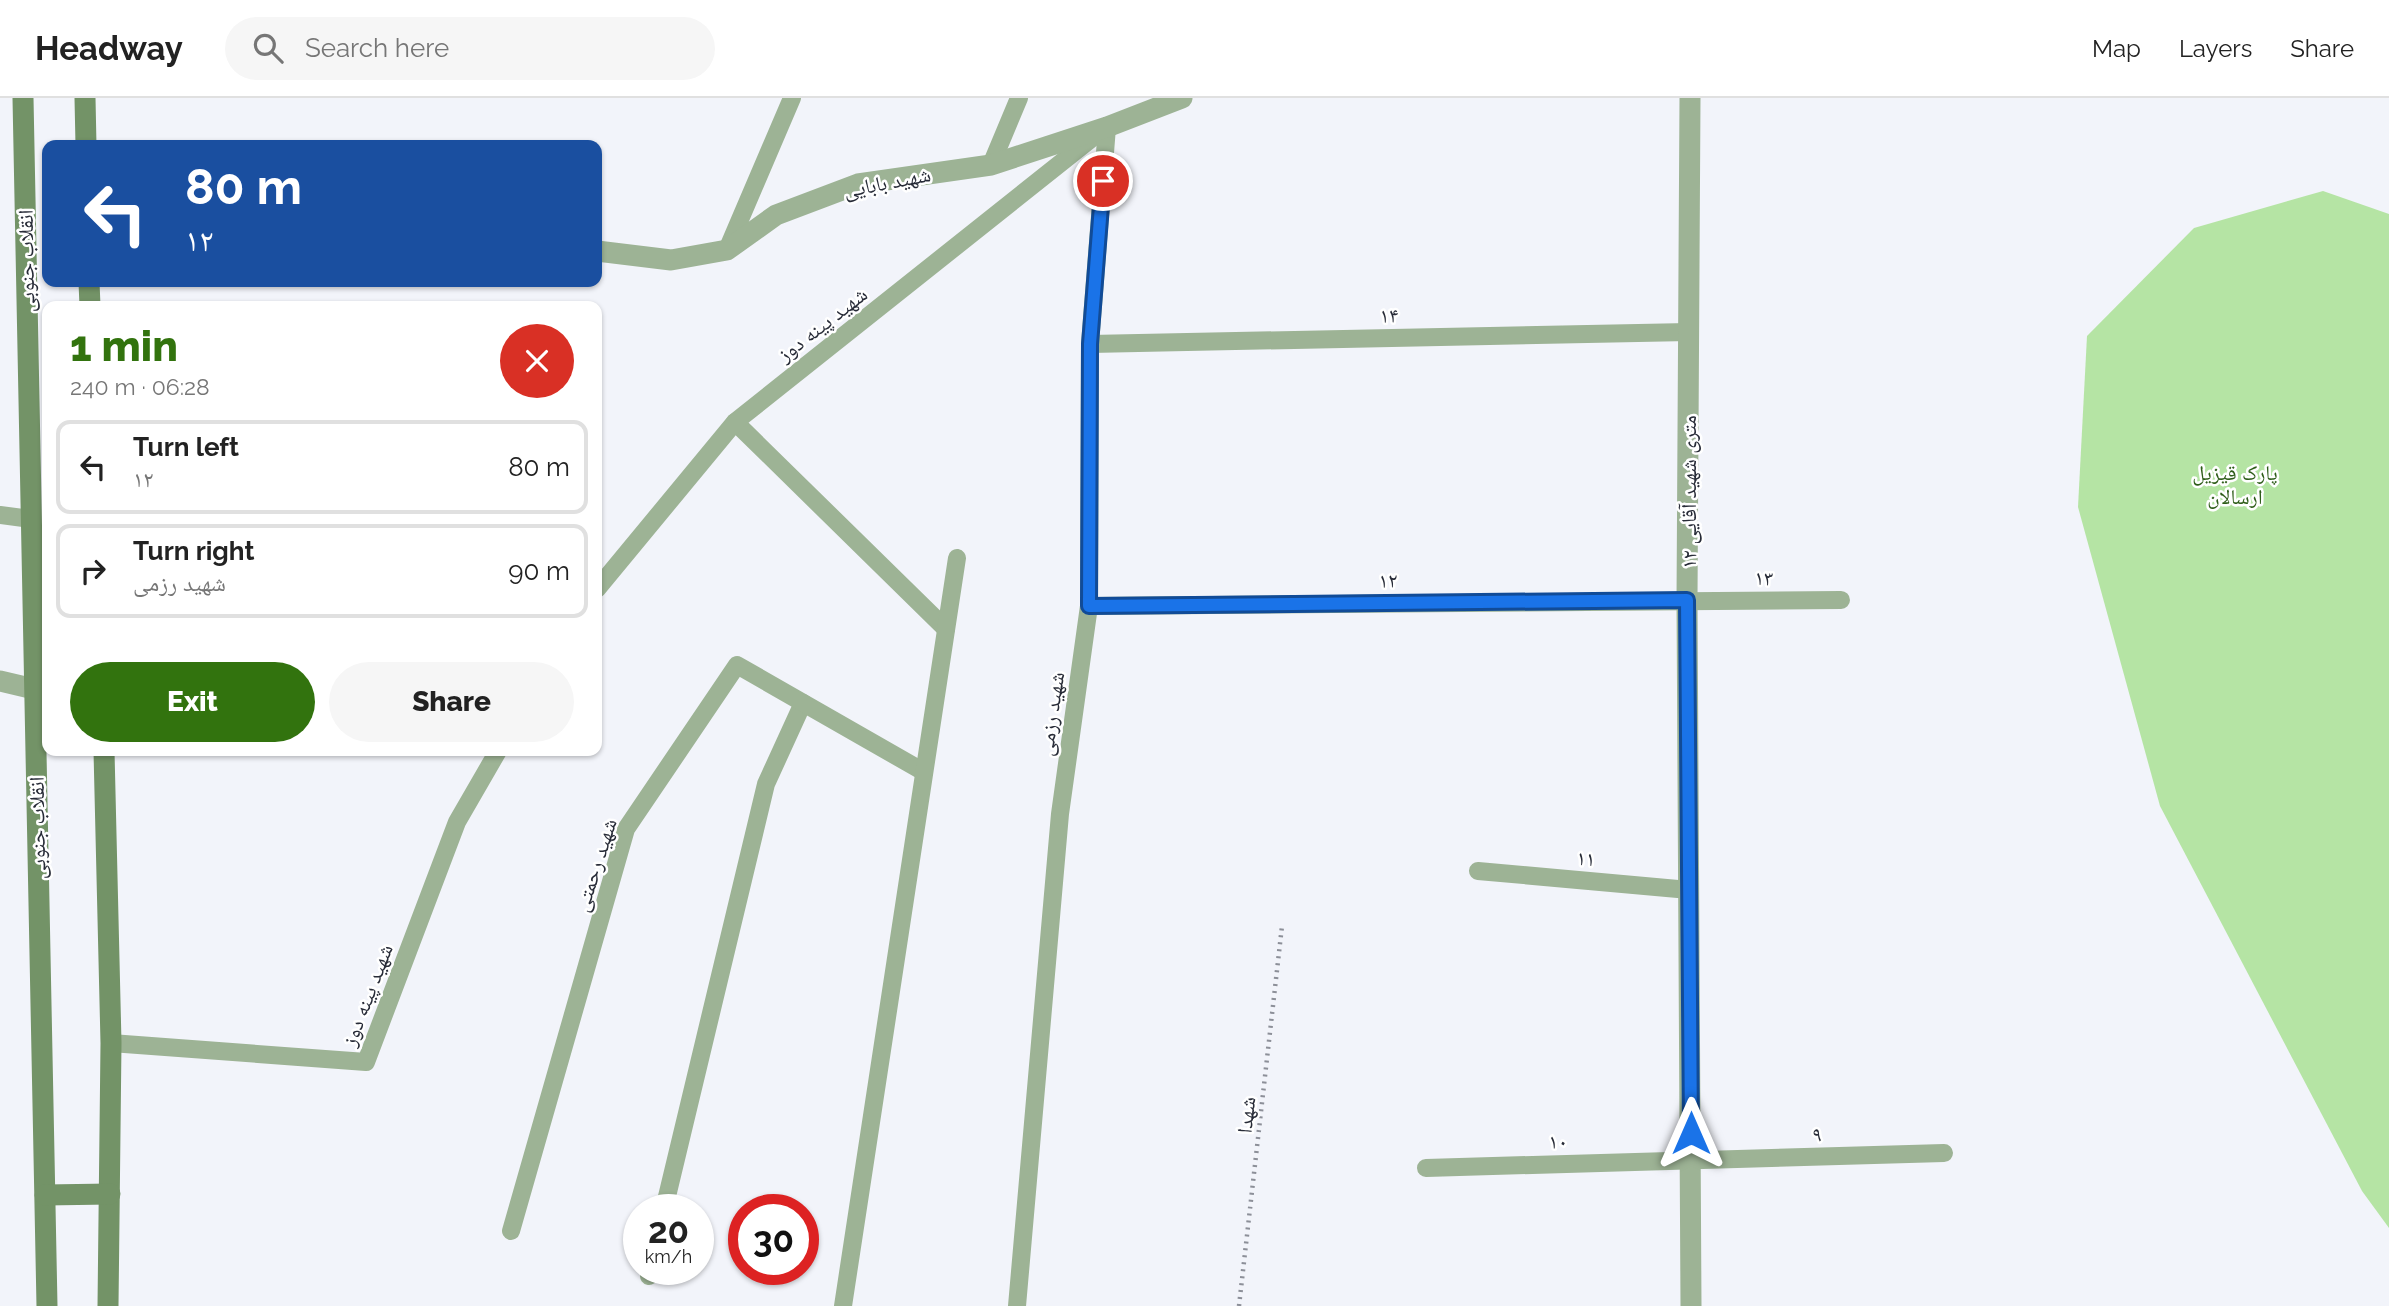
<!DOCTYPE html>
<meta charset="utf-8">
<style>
:root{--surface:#fff;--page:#f6f6f6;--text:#222;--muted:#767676;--line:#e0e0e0;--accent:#32730e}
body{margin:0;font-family:Raleway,"Noto Naskh Arabic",sans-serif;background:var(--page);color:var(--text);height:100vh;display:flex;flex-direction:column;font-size:26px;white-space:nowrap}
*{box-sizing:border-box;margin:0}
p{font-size:23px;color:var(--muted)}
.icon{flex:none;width:38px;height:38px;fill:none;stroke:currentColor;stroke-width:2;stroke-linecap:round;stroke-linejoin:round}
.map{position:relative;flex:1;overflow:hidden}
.sheet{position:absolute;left:42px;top:203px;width:560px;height:455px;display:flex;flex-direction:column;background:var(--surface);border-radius:14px;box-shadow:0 2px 5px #0004}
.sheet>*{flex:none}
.banner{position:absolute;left:42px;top:42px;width:560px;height:147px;border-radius:14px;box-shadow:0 2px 5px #0004;background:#1a4fa0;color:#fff;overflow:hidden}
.speed{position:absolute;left:623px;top:1096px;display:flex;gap:14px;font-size:35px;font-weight:700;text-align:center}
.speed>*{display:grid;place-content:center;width:91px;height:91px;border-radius:50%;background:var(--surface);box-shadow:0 2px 5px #0004;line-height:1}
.speed small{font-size:18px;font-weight:400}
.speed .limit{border:10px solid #d22;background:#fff;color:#111}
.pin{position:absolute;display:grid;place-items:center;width:60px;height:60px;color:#fff;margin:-30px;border:4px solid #fff;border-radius:50%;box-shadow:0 2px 7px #0007}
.me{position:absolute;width:77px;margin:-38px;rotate:0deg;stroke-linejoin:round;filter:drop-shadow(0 0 5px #0008)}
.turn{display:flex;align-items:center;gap:24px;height:147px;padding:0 28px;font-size:32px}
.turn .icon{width:91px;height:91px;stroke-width:2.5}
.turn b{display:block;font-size:49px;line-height:60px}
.round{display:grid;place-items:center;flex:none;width:74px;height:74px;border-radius:37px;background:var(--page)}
.overview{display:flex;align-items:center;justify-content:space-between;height:119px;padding:0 28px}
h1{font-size:42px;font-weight:800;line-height:52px;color:var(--accent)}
.cta{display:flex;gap:14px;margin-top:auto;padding:14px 28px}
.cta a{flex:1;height:80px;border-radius:42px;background:var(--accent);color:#fff;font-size:28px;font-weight:800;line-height:80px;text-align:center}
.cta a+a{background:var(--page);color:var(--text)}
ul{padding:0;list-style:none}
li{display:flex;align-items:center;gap:21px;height:94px;margin:0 14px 10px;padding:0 14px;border:4px solid var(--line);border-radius:14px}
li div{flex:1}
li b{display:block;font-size:26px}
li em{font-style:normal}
header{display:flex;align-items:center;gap:42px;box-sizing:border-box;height:98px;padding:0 35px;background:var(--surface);border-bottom:2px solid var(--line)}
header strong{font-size:33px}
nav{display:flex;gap:38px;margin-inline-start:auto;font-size:24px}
.search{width:490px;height:63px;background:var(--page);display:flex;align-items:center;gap:18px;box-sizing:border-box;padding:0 24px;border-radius:38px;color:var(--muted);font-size:26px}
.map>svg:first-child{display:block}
</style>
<header>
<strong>Headway</strong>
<div class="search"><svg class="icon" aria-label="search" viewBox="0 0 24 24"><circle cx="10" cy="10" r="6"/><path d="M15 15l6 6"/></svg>Search here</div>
<nav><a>Map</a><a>Layers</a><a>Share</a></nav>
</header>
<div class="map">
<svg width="2389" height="1208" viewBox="0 0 2389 1208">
<rect width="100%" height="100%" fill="#f2f4fa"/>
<polygon fill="#b5e4a4" points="2323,93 2389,116 2389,1130 2362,1093 2160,708 2078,409 2087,238 2194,130"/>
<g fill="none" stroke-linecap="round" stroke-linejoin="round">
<polyline stroke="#8c8f98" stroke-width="4.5" stroke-dasharray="2 5" stroke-linecap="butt" points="1239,1208 1282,828"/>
<g stroke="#9db395" stroke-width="18">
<polyline points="991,67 1019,0"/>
<polyline points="727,152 792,0"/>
<polyline points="1090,246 1689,234"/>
<polyline points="735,324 946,531"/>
<polyline points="0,417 31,421"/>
<polyline points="597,491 735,324 1101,33"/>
<polyline points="1089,508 1841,502"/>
<polyline points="1478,773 1689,792"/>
<polyline points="111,945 366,964 457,724 498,653"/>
<polyline points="1426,1070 1944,1055"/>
<polyline points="664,1111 766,686 803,605"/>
<polyline points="511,1133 626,731 737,567 924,674"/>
<polyline points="649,1178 650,1171"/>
<polyline points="843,1208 957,460"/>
<polyline points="1017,1208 1060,716 1089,508 1090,246 1107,29"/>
</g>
<g stroke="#9db395" stroke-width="21">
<polyline points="1690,0 1687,502 1691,1208"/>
<polyline points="597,153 671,162 727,152 776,117 858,86 991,67 1107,29 1182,0"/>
<polyline points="0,583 34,591"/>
</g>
<g stroke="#739367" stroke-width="21">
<polyline points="23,0 47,1208"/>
<polyline points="85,0 86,47"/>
<polyline points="89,184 90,208"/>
<polyline points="104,653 111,945 108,1208"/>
<polyline points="45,1097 110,1096"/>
</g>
</g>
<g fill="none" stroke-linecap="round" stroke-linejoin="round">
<defs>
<polyline id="route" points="1103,83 1090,246 1089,508 1687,502 1691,1035"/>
</defs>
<use href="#route" stroke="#114b97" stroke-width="18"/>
<use href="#route" stroke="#1a73e8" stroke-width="12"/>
</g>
<g text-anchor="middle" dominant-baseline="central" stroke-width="5" stroke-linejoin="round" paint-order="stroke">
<g font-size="21" fill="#272b37" stroke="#fff">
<text transform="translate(887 84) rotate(-11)">شهید بابایی</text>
<text transform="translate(26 163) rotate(-91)">انقلاب جنوبی</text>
<text transform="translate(1389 217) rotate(-1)">۱۴</text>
<text transform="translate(822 226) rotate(-38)">شهید پینه دوز</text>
<text transform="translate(1688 394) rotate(-90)">۱۲ متری شهید آقایی</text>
<text x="1764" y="479">۱۳</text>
<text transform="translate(1388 482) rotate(-1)">۱۲</text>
<text transform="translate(1051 616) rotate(-82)">شهید رزمی</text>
<text transform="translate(37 730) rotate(-91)">انقلاب جنوبی</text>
<text transform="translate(1586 760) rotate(5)">۱۱</text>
<text transform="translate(595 767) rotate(-72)">شهید رحمتی</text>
<text transform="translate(367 897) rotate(-69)">شهید پینه دوز</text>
<text transform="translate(1246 1017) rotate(-84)">شهدا</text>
<text transform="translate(1817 1036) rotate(-2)">۹</text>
<text transform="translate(1558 1043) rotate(-2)">۱۰</text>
</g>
<g font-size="21" fill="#2e5d19" stroke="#fff">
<text x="2235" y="374">پارک قیزیل<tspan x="2235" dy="24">ارسالان</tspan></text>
</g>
</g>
</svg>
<div class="speed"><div>20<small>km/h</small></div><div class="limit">30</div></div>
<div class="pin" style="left:1103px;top:83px;background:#d93025"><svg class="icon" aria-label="arrive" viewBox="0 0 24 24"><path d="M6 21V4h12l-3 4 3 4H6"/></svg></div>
<svg class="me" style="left:1691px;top:1035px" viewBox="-20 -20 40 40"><path d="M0-17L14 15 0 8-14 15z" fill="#1a73e8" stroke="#fff" stroke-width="4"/></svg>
<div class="banner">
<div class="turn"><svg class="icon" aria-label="left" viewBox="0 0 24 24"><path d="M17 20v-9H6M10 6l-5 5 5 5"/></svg><div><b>80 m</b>۱۲</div></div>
</div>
<section class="sheet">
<div class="overview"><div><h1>1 min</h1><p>240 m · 06:28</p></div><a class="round" style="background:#d93025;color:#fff"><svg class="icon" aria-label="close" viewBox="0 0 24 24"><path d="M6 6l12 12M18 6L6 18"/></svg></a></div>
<ul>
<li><svg class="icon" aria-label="left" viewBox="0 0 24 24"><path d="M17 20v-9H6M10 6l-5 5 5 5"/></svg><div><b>Turn left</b><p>۱۲</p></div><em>80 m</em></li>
<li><svg class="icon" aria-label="right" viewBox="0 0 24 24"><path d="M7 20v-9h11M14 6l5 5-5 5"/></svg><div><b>Turn right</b><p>شهید رزمی</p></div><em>90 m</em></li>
</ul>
<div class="cta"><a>Exit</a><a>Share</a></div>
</section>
</div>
